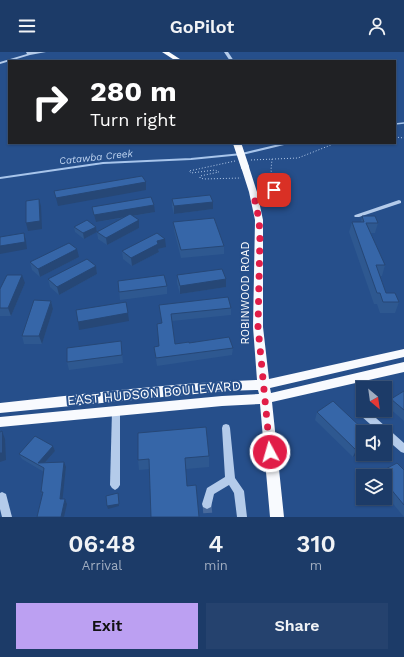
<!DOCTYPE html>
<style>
:root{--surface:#1c3b68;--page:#25426e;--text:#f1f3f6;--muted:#a0adc0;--line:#3a557c;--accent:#bca0f2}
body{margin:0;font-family:"Work Sans",sans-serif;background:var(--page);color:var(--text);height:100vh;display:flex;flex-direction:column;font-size:15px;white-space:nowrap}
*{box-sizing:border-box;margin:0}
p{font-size:13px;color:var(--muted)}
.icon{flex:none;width:22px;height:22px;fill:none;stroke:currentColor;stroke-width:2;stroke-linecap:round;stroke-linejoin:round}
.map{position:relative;height:465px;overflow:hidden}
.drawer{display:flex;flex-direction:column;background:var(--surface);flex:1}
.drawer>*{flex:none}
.banner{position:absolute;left:8px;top:8px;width:388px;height:84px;border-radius:0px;box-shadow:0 1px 3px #0004,0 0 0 1px var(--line);background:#202124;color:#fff;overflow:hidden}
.needle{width:26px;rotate:151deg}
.fabs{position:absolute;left:356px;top:329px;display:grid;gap:8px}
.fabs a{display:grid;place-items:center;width:36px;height:36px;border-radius:0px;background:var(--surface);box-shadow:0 1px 3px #0004,0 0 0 1px var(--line);font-size:20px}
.pin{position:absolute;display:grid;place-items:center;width:34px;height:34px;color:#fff;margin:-17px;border-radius:8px;box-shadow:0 2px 6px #0006}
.me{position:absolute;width:44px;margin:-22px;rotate:354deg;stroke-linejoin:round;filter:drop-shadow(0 0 3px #0008)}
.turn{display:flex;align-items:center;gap:14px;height:84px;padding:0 16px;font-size:18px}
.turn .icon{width:52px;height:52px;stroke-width:2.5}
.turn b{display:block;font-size:28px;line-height:34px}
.eta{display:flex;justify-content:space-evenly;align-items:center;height:68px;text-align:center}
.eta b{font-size:24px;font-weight:600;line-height:28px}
.button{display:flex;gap:8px;margin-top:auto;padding:8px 16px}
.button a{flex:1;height:46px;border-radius:0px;background:var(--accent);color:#111;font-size:16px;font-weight:600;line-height:46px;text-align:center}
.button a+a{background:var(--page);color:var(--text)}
header{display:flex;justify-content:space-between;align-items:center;height:52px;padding:0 16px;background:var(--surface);font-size:18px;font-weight:600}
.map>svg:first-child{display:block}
</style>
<header><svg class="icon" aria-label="menu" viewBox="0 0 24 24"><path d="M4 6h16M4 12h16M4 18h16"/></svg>GoPilot<svg class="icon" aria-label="person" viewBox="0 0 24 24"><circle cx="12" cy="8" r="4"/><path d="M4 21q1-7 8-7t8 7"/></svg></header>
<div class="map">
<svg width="404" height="465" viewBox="0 0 404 465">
<rect width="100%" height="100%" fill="#264f8b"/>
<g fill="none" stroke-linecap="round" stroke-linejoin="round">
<polyline stroke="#a8c5eb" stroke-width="1.5" points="395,72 404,71"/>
<polyline stroke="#a8c5eb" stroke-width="2" points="0,126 103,111 191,107 242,102 288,91"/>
<polyline stroke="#47699c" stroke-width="9" stroke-dasharray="9 4.5" stroke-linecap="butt" points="207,452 208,465"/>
<g stroke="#b4cbea" stroke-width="1" stroke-dasharray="1 2" stroke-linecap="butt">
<polyline points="395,85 404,86"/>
<polyline points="251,108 298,106 336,91"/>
<polyline points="235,109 189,119 191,121 215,118 219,120 200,124 200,126 204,127 241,126"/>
<polyline points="263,147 270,143 274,138 271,118 272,107"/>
</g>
<g fill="#b4cbea" fill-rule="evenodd">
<polygon points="26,0 46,0 30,3 0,12 0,10 27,2"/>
<polygon points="224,0 228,0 234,9 230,9"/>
<polygon points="399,148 401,149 401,151 359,165 355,165 354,164 355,163"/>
<polygon points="116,355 119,356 120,359 120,433 118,436 115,438 112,436 110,433 112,359 113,356"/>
<polygon points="361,358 367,358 404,391 404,401 401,400 385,386 385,380 379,380 361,364 360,361"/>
<polygon points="226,372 229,373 230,376 235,426 244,439 247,465 237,465 234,441 229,433 214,442 211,455 207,457 203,455 202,452 207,436 225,425 222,376 223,373"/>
<polygon points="2,440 6,442 12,465 2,465 0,457 0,441"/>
</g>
<g fill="#f8fafe" fill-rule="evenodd">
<polygon points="162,0 169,0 183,9 176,9"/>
<path d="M242,113H248L249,115L257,140L263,168V275L269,327L404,297V305L270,336L271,341L404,310V320L272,350L284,465H270L260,352L222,354L0,375V365L222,344L259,342L258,338L224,339L0,361V351C86,342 171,331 257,328L253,275L255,168L249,140L241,115Z"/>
</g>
<polyline stroke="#f8fafe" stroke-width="8" points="237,91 245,115"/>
</g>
<g fill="#2e5890">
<polygon points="172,147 213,150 213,157 174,162 172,155"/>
<polygon points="92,155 155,160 133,164 139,176 107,193 98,187 97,180 84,187 75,180 74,175 96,175 97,180 123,166 96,170"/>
<polygon points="362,164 378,171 375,181 371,181 385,213 382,224 380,224 386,241 399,250 395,261 380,261 377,252 374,252 349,180 352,170 361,170"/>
<polygon points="173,170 224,194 224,202 181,206 174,178"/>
<polygon points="166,195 158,197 159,200 132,214 123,207 122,199"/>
<polygon points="79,205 40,225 32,218 30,210"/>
<polygon points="96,214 97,222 59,243 50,235 48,227"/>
<polygon points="177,223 226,227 226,235 180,242 177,231"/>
<polygon points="118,229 167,234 167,242 120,248"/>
<polygon points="25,231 11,264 0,264 0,237"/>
<polygon points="51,249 53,257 42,292 24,292 22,284"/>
<polygon points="159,253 231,256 231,263 172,269 175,292 189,291 233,296 232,303 157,314 154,295 159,294 162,271"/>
<polygon points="121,289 123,311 69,318 67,310"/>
<polygon points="404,339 404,369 388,355 391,347"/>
<polygon points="317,360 366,380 353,405 315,368"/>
<polygon points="138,381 209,404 209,415 186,417 187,434 199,465 150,417 139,418 138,408"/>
<polygon points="53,394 55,399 45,411 66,415 62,447 65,447 67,452 42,443 41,440 44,420 22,407 19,402"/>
<polygon points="404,418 404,465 385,442 385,424 377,424 378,421"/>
</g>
<g fill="#264776">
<polygon points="146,130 146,138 58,154 56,146"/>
<polygon points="39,147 41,154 42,177 28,179 26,171"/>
<polygon points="213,150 213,157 174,162 174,154"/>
<polygon points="154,153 155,160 96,170 94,163"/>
<polygon points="139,168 139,176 107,193 106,186"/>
<polygon points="96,175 97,180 84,187 83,181"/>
<polygon points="24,181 26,189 27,197 0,202 0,194"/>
<polygon points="165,187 166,195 158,197 159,200 132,214 131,206 157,189"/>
<polygon points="77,197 79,205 40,225 38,217"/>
<polygon points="96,214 97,222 59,243 57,235"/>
<polygon points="22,223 25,231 11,264 8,256"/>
<polygon points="226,227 226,235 180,242 180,234"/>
<polygon points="51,249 53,257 42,292 39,284"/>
<polygon points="128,261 129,269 79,278 78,270"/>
<polygon points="2,379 5,387 6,408 0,410 0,401"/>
<polygon points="363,392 363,398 353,405 356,398"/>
<polygon points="53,394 55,399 42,414 38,411"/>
<polygon points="64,410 66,415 62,452 60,447"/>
<polygon points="118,444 119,454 108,457 107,454"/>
<polygon points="65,447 67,452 64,465 61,465"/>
</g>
<g fill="#3666a8" stroke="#264776">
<polygon points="142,124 146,130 56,146 54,139"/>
<polygon points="210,143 213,150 174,154 172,147"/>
<polygon points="151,145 154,153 94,163 92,155"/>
<polygon points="39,147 40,169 26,171 26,149"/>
<polygon points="130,162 139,168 106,186 97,180"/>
<polygon points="362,164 375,164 378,171 366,171 385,213 376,213 386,241 395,241 399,250 383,250 380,241 377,241 352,170 364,170"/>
<polygon points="214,166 224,194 181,198 173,170"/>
<polygon points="87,168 96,175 83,181 74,175"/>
<polygon points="24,181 25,190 0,194 0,185"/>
<polygon points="157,181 165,187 157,189 158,192 131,206 122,199"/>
<polygon points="69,191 77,197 38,217 30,210"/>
<polygon points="87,207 96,214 57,235 48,227"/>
<polygon points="222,217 226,227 180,234 177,223"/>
<polygon points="7,223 22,223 8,256 0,256 0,237"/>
<polygon points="164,223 167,234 119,240 118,229"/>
<polygon points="228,245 231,256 171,262 175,292 189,290 189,291 229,285 233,296 156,306 154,295 159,294 157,272 162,271 159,253"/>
<polygon points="34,248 51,249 39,284 22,284"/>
<polygon points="126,250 128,261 78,270 76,258"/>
<polygon points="121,289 122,303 67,310 67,296"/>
<polygon points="404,339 404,358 391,347"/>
<polygon points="333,349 366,380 363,380 363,392 356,398 317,360"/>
<polygon points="206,375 209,404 185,406 187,434 196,433 199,465 151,465 149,407 138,408 138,381"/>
<polygon points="2,379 2,401 0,401 0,380"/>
<polygon points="35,384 53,394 38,411 64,410 60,447 65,447 61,465 37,465 43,440 41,440 44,416 19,402"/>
<polygon points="397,411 404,418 404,453 385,430 385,424 380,424 378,421"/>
<polygon points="118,441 119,452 107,454 106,444"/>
</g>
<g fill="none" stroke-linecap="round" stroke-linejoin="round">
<polyline stroke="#e11d48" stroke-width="7" stroke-dasharray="0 12.6" points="270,400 258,275 260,183 259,168 255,149 270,143 274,138"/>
</g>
<g text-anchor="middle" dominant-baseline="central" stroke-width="4" stroke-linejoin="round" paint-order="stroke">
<g font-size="10" font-style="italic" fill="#c0d5f1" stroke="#264f8b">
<text transform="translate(96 105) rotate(-6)">Catawba Creek</text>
</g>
<g font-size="11" fill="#fff" stroke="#264f8b">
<text transform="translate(245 241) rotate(-90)">ROBINWOOD ROAD</text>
</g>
<g font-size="13" fill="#fff" stroke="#264f8b">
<text transform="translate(154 341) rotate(-5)">EAST HUDSON BOULEVARD</text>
</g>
</g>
</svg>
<div class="fabs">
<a><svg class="needle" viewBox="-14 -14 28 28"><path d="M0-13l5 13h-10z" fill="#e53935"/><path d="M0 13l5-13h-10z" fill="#a0adc0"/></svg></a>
<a><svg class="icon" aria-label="sound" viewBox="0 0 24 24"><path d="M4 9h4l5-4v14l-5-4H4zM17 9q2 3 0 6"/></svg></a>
<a><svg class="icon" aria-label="layers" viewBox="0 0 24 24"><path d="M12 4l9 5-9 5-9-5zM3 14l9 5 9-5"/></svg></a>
</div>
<div class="pin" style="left:274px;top:138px;background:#d93025"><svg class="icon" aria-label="arrive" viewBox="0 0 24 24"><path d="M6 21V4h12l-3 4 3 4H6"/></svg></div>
<svg class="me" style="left:270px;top:400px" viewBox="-20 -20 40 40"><circle r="17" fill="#e11d48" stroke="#fff" stroke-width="3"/><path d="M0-11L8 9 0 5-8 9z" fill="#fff"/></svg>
<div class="banner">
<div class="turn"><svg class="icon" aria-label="right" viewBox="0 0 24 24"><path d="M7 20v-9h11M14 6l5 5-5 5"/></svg><div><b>280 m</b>Turn right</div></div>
</div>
</div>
<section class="drawer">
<div class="eta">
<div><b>06:48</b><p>Arrival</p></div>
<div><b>4</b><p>min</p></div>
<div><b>310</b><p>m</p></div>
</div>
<div class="button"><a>Exit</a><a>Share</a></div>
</section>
